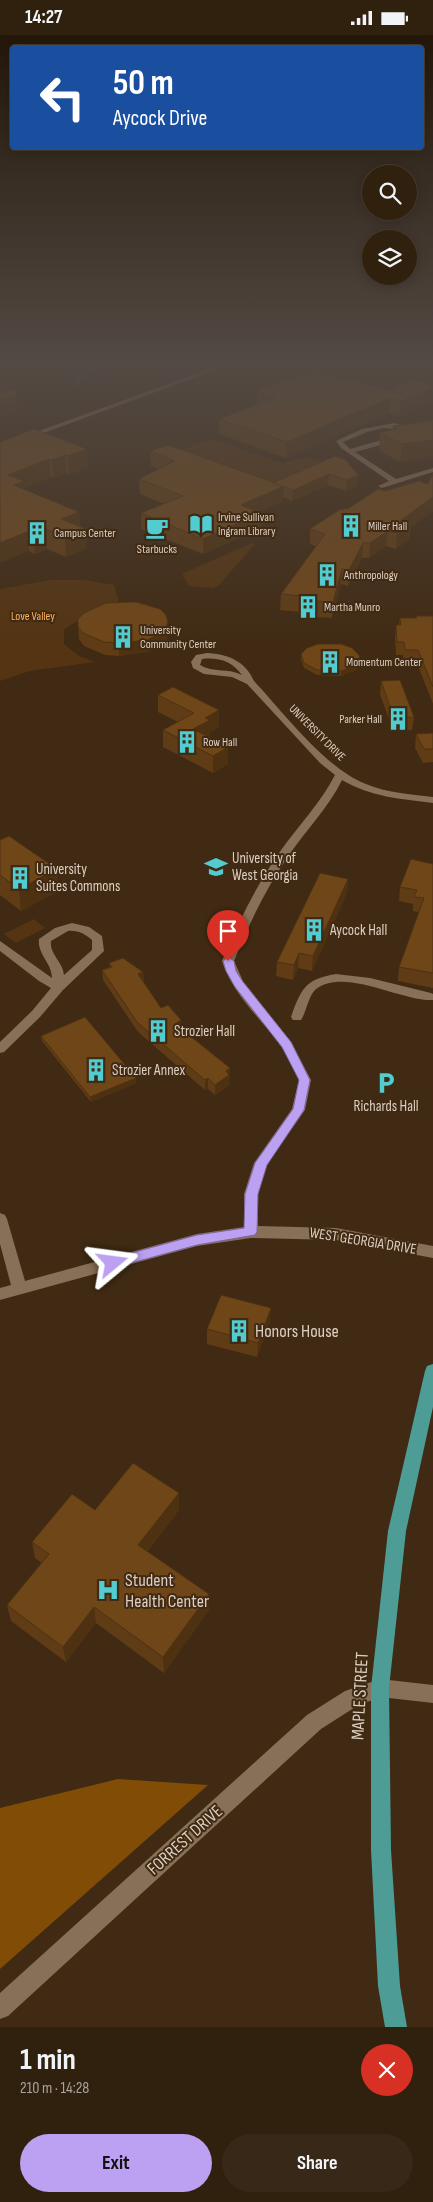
<!DOCTYPE html>
<meta charset="utf-8">
<style>
:root{--surface:#30200e;--page:#382817;--text:#f1f3f6;--muted:#a8a39e;--line:#4b3e2e;--accent:#bca0f2}
body{margin:0;font-family:"Sofia Sans Condensed",sans-serif;background:var(--page);color:var(--text);height:100vh;display:flex;flex-direction:column;font-size:19px;white-space:nowrap}
*{box-sizing:border-box;margin:0}
p{font-size:16px;color:var(--muted)}
.icon{flex:none;width:28px;height:28px;fill:none;stroke:currentColor;stroke-width:2;stroke-linecap:round;stroke-linejoin:round}
.map{position:relative;height:1992px;overflow:hidden}
.panel{display:flex;flex-direction:column;background:var(--surface);flex:1}
.panel>*{flex:none}
.banner{position:absolute;left:10px;top:10px;width:414px;height:105px;border-radius:5px;box-shadow:0 2px 12px #0003,0 0 0 1px var(--line);background:#1a4fa0;color:#fff;overflow:hidden}
.tools{position:absolute;left:362px;top:130px;display:grid;gap:10px}
.tools a{display:grid;place-items:center;width:55px;height:55px;border-radius:50%;background:var(--surface);box-shadow:0 2px 12px #0003,0 0 0 1px var(--line);font-size:25px}
.pin{position:absolute;display:grid;place-items:center;width:42px;height:42px;color:#fff;margin:-51px -21px;border-radius:50% 50% 50% 0;rotate:-45deg;box-shadow:0 0 5px #0007}
.pin .icon{rotate:45deg}
.me{position:absolute;width:55px;margin:-28px;rotate:74deg;stroke-linejoin:round;filter:drop-shadow(0 0 4px #0008)}
.turn{display:flex;align-items:center;gap:18px;height:105px;padding:0 20px;font-size:22px}
.turn .icon{width:65px;height:65px;stroke-width:2.5}
.turn b{display:block;font-size:35px;line-height:42px}
.round{display:grid;place-items:center;flex:none;width:52px;height:52px;border-radius:26px;background:var(--page)}
.headline{display:flex;align-items:center;justify-content:space-between;height:85px;padding:0 20px}
h1{font-size:30px;font-weight:700;line-height:38px}
.cta{display:flex;gap:10px;margin-top:auto;padding:10px 20px}
.cta a{flex:1;height:58px;border-radius:30px;background:var(--accent);color:#111;font-size:20px;font-weight:700;line-height:58px;text-align:center}
.cta a+a{background:var(--page);color:var(--text)}
.status{display:flex;justify-content:space-between;align-items:center;height:35px;padding:0 25px;background:var(--surface);direction:ltr}
.status svg{height:14px;fill:currentColor}
.map>svg:first-child{display:block}
</style>
<div class="status"><b>14:27</b><svg viewBox="0 0 49 12"><path d="M0 12V9h3v3zM5 12V6h3v6zM10 12V3h3v9zM15 12V0h3v12zM26 1h20v11H26zM47 4h2v5h-2z"/></svg></div>
<div class="map">
<svg width="433" height="1992" viewBox="0 0 433 1992">
<rect width="100%" height="100%" fill="#402a13"/>
<g fill="#543412">
<polygon points="211,404 282,428 306,422 323,426 324,428 265,454 166,420"/>
<polygon points="252,508 255,509 219,550 213,553 189,551 182,539"/>
<path d="M51,545H84L114,550L121,576C98,579 83,580 64,595V609L79,621L95,627L30,636L0,646V554Z"/>
<polygon points="34,884 45,893 16,908 4,899"/>
</g>
<polygon fill="#804c06" points="118,1744 208,1750 0,1934 0,1773"/>
<g fill="none" stroke-linecap="round" stroke-linejoin="round">
<polyline stroke="#036d70" stroke-width="2.5" points="79,350 77,347 85,339 103,329"/>
<g fill="#886f57" fill-rule="evenodd">
<polygon points="224,329 232,329 0,414 0,410"/>
<polygon points="414,329 433,331 433,335 415,330"/>
<path d="M394,388L412,393L414,399L410,402L355,417L396,444L433,433V437L382,453L378,451L389,446L341,413L336,406L362,394ZM384,393L407,395V398L350,414L343,407L367,397Z"/>
<path d="M207,618C228,619 245,626 254,646C283,677 326,734 366,749C387,758 410,759 433,762V768C401,764 371,762 342,745C329,772 306,795 289,820C266,853 249,889 234,926L243,946L291,1007L311,1045L305,1075L267,1129L258,1159V1191L336,1193L433,1211V1223L336,1205L251,1203L197,1211L0,1265V1253L11,1250L0,1209V1178L5,1180L7,1184L25,1246L197,1199L244,1192V1159L254,1128L292,1074L299,1045C293,1034 288,1020 280,1010C261,984 232,958 222,926C238,888 256,851 279,818C298,791 320,769 335,740L320,728L247,649L232,642L204,639L193,633L191,627L196,620ZM202,624C218,622 232,626 242,640C229,633 213,638 200,630Z"/>
<path d="M72,888L89,892L102,901L104,916L63,955L40,982L4,1017L0,1018V1007L32,976L51,953L39,946L0,916V906L52,943C52,928 37,919 39,904L55,893ZM68,896C78,895 85,899 92,905V915L64,940C63,927 49,919 51,906Z"/>
<path d="M336,939L370,943L431,958L433,959V965C403,967 344,932 316,954C308,961 307,976 301,985H293L291,982C301,954 305,944 336,939Z"/>
<polygon points="380,1644 433,1650 433,1668 380,1662 357,1671 321,1694 8,1981 0,1984 0,1958 307,1680 345,1656"/>
</g>
<polygon fill="#4d9d96" fill-rule="evenodd" points="433,1329 433,1372 406,1496 389,1653 391,1815 400,1951 407,1992 385,1992 378,1951 371,1815 371,1653 388,1496 425,1336 427,1331"/>
</g>
<g fill="#5f3c15">
<polygon points="433,350 433,367 400,382 389,378 286,423 219,399 219,384 257,369 257,356 389,355"/>
<polygon points="433,385 400,427 379,415 380,398 393,395 393,391"/>
<polygon points="0,407 87,414 88,432 69,440 66,438 54,443 51,442 24,453 24,454 79,477 80,492 87,513 66,522 47,514 35,519 29,516"/>
<polygon points="150,416 273,448 335,421 357,451 346,456 328,450 292,466 283,462 283,466 259,477 261,493 203,519 141,494 141,478 164,469 140,459 139,444 159,434 151,431"/>
<polygon points="433,441 433,476 411,492 409,504 396,514 386,511 369,523 362,523 348,551 341,549 332,583 312,582 312,578 280,575 281,559 316,511 310,509 310,494 349,473 385,456 428,449"/>
<polygon points="416,581 433,581 433,669 417,628 404,628 403,620 396,620 395,603 396,590 399,590 400,583 416,583"/>
<polygon points="168,587 168,600 166,606 158,612 147,617 119,621 105,620 84,611 79,604 78,592"/>
<polygon points="301,619 360,625 359,630 356,635 341,641 317,640 304,633 301,624"/>
<polygon points="381,646 414,682 412,695 393,696 380,659"/>
<polygon points="173,652 219,692 210,697 210,702 209,703 228,712 228,729 213,738 163,712 163,695 178,687 158,677 158,660"/>
<polygon points="433,698 433,727 423,728 415,713 416,699"/>
<polygon points="0,805 59,856 21,876 0,860"/>
<polygon points="433,829 433,953 398,946 399,932 419,877 413,876 413,869 399,866 400,852"/>
<polygon points="348,844 347,858 312,936 298,933 293,945 276,941 277,927"/>
<polygon points="109,928 143,937 144,947 161,973 181,993 230,1033 229,1050 215,1060 208,1054 205,1055 138,997 103,945 102,935 110,932"/>
<polygon points="41,1001 136,1043 136,1048 91,1067 42,1006"/>
<polygon points="270,1287 257,1322 207,1309 207,1294"/>
<polygon points="95,1475 179,1475 147,1517 209,1575 164,1638 96,1588 66,1627 11,1586 7,1570 42,1528 35,1523 32,1507"/>
</g>
<g fill="#4e3111">
<polygon points="433,353 433,367 400,382 401,366"/>
<polygon points="17,360 19,377 0,382 0,365"/>
<polygon points="390,363 389,378 286,423 287,407"/>
<polygon points="433,405 433,422 400,427 402,409"/>
<polygon points="87,414 88,432 69,440 68,421"/>
<polygon points="65,420 66,438 54,443 52,425"/>
<polygon points="49,424 51,442 24,453 25,464 15,468 8,440"/>
<polygon points="329,439 328,450 292,466 293,455"/>
<polygon points="358,440 357,451 346,456 347,445"/>
<polygon points="284,451 283,466 240,485 241,470"/>
<polygon points="433,462 433,476 411,492 409,504 396,514 397,498 400,486"/>
<polygon points="79,477 81,496 61,484"/>
<polygon points="261,478 261,493 203,519 203,504"/>
<polygon points="46,494 47,514 35,519 33,500"/>
<polygon points="86,494 87,513 66,522 65,503"/>
<polygon points="388,496 386,511 369,523 370,508"/>
<polygon points="27,497 29,516 0,528 0,508"/>
<polygon points="363,508 362,523 348,551 349,535"/>
<polygon points="342,534 341,549 332,583 333,567"/>
<polygon points="168,587 168,600 166,606 158,612 147,617 119,621 119,608"/>
<polygon points="360,625 359,630 356,635 341,641 341,636"/>
<polygon points="219,675 219,692 210,697 210,702 194,711 193,694 205,683"/>
<polygon points="228,712 228,729 213,738 213,721"/>
<polygon points="57,834 59,856 21,876 19,854"/>
<polygon points="348,844 347,858 312,936 313,921"/>
<polygon points="299,918 298,933 293,945 294,930"/>
<polygon points="143,937 144,947 138,939"/>
<polygon points="181,985 181,995 175,989"/>
<polygon points="230,1033 229,1050 215,1060 215,1050 226,1036"/>
<polygon points="136,1043 136,1048 91,1067 90,1062"/>
<polygon points="208,1043 208,1054 205,1055 205,1045"/>
<polygon points="271,1273 270,1287 257,1322 258,1308"/>
<polygon points="179,1458 179,1475 139,1527 138,1510"/>
<polygon points="209,1559 209,1575 164,1638 163,1622"/>
<polygon points="94,1572 96,1588 66,1627 63,1612"/>
</g>
<g fill="#6f4618" stroke="#4e3111">
<polygon points="313,336 389,355 410,346 418,346 433,350 433,353 401,366 390,363 287,407 219,384 277,362 257,356"/>
<polygon points="16,355 17,360 0,365 0,356"/>
<polygon points="433,385 433,405 402,409 380,398 397,394 393,391 395,391"/>
<polygon points="34,394 87,414 68,421 65,420 52,425 49,424 8,440 24,446 14,450 79,477 61,484 86,494 65,503 46,494 33,500 27,497 0,508 0,407"/>
<polygon points="168,410 284,451 241,470 261,478 203,504 141,478 183,461 139,444 174,426 150,416"/>
<polygon points="335,421 346,425 358,440 347,445 329,439 293,455 273,448"/>
<polygon points="433,441 433,462 400,486 411,488 397,498 388,496 370,508 363,508 349,535 342,534 333,567 313,566 314,562 281,559 325,499 310,494 339,475 349,473 378,454 385,456 419,446 428,449 431,442"/>
<polygon points="136,567 160,574 166,580 168,587 165,594 158,600 147,605 119,608 104,607 83,598 78,592 78,584 84,578 106,568"/>
<polygon points="416,581 433,581 433,652 418,615 405,615 404,607 397,607 396,590 401,590 400,583 417,583"/>
<polygon points="318,609 341,609 352,613 359,620 360,625 356,630 341,636 317,635 304,628 301,619 307,613"/>
<polygon points="400,645 414,682 394,683 381,646"/>
<polygon points="173,652 219,675 205,683 210,685 193,694 228,712 213,721 163,695 194,678 158,660"/>
<polygon points="433,698 433,714 424,714 416,699"/>
<polygon points="9,801 57,834 19,854 0,840 0,805"/>
<polygon points="411,824 433,829 433,938 399,932 424,863 414,862 417,855 400,852"/>
<polygon points="320,838 348,844 313,921 299,918 294,930 277,927"/>
<polygon points="123,923 143,937 138,939 161,973 168,970 181,985 175,989 230,1033 226,1036 229,1040 215,1050 208,1043 205,1045 137,987 102,935 112,932 109,928"/>
<polygon points="85,982 136,1043 90,1062 41,1001"/>
<polygon points="221,1260 271,1273 258,1308 207,1294"/>
<polygon points="133,1428 179,1458 138,1510 209,1559 163,1622 94,1572 63,1612 7,1570 49,1519 32,1507 72,1459 95,1475"/>
</g>
<linearGradient id="sky" x2="0" y2="1"><stop stop-color="#23170a"/><stop offset="0.54" stop-color="#534a44"/><stop offset="1" stop-color="#534a44" stop-opacity="0"/></linearGradient>
<rect width="433" height="608" fill="url(#sky)"/>
<polygon fill="#bca0f2" stroke="#7a689d" points="228,922 234,926 236,936 243,947 291,1007 310,1045 304,1075 267,1130 258,1159 257,1197 255,1200 197,1210 113,1233 108,1232 106,1228 108,1224 113,1223 197,1200 244,1193 245,1159 255,1128 293,1074 299,1045 282,1012 235,952 226,936 223,926"/>
<defs>
<symbol id="library-bare" viewBox="-9 -9 18 18"><path d="M-6-4Q-3-5.5-.7-3.5V5Q-3 3-6 4ZM6-4Q3-5.5 .7-3.5V5Q3 3 6 4Z" fill="#51ccd1" stroke="#402a13" stroke-width="2.5" paint-order="stroke"/></symbol>
<symbol id="building-bare" viewBox="-9 -9 18 18"><path d="M-4-6H4V6H1V3H-1V6H-4ZM-2.5-4.3h1.7v1.8h-1.7ZM.8-4.3h1.7v1.8H.8ZM-2.5-1h1.7V.8h-1.7ZM.8-1h1.7V.8H.8Z" fill="#51ccd1" stroke="#402a13" stroke-width="2.5" paint-order="stroke"/></symbol>
<symbol id="cafe-bare" viewBox="-9 -9 18 18"><path d="M-5.5-4.5H6V0H3Q3 3.5 0 3.5H-2.5Q-5.5 3.5-5.5 0ZM3-3.2v2h1.7v-2ZM-6 4.5H4V6H-6Z" fill="#51ccd1" stroke="#402a13" stroke-width="2.5" paint-order="stroke"/></symbol>
<symbol id="university-bare" viewBox="-9 -9 18 18"><path d="M0-5L7-2L0 1L-7-2ZM-4 1L0 2.5L4 1V4Q0 6-4 4Z" fill="#51ccd1" stroke="#402a13" stroke-width="2.5" paint-order="stroke"/></symbol>
<symbol id="parking-bare" viewBox="-9 -9 18 18"><path d="M-3.5-5.5H1a3.5 3.5 0 0 1 0 7H-1V5.5H-3.5ZM-1-3.4V-.6H.8a1.4 1.4 0 0 0 0-2.8Z" fill="#51ccd1" stroke="#402a13" stroke-width="2.5" paint-order="stroke"/></symbol>
<symbol id="hospital-bare" viewBox="-9 -9 18 18"><path d="M-5-5h3v3.5h4V-5h3V5h-3V1.5h-4V5h-3Z" fill="#51ccd1" stroke="#402a13" stroke-width="2.5" paint-order="stroke"/></symbol>
</defs>
<g fill-rule="evenodd">
<use href="#library-bare" x="185" y="473" width="32" height="32"/>
<use href="#building-bare" x="335" y="475" width="32" height="32"/>
<use href="#cafe-bare" x="141" y="477" width="32" height="32"/>
<use href="#building-bare" x="21" y="482" width="32" height="32"/>
<use href="#building-bare" x="311" y="524" width="32" height="32"/>
<use href="#building-bare" x="292" y="556" width="32" height="32"/>
<use href="#building-bare" x="107" y="586" width="32" height="32"/>
<use href="#building-bare" x="314" y="611" width="32" height="32"/>
<use href="#building-bare" x="382" y="668" width="32" height="32"/>
<use href="#building-bare" x="171" y="691" width="32" height="32"/>
<use href="#university-bare" x="200" y="816" width="32" height="32"/>
<use href="#building-bare" x="4" y="827" width="32" height="32"/>
<use href="#building-bare" x="298" y="879" width="32" height="32"/>
<use href="#building-bare" x="142" y="980" width="32" height="32"/>
<use href="#building-bare" x="80" y="1019" width="32" height="32"/>
<use href="#parking-bare" x="370" y="1032" width="32" height="32"/>
<use href="#building-bare" x="223" y="1280" width="32" height="32"/>
<use href="#hospital-bare" x="92" y="1539" width="32" height="32"/>
</g>
<g text-anchor="middle" dominant-baseline="central" stroke-width="4" stroke-linejoin="round" paint-order="stroke">
<g font-size="12" fill="#ddcfc2" stroke="#402a13" text-anchor="start">
<text x="218" y="482">Irvine Sullivan<tspan x="218" dy="14">Ingram Library</tspan></text>
<text x="368" y="491">Miller Hall</text>
<text x="54" y="498">Campus Center</text>
<text x="157" y="514" text-anchor="middle">Starbucks</text>
<text x="344" y="540">Anthropology</text>
<text x="324" y="572">Martha Munro</text>
<text x="140" y="595">University<tspan x="140" dy="14">Community Center</tspan></text>
<text x="346" y="627">Momentum Center</text>
<text x="382" y="684" text-anchor="end">Parker Hall</text>
<text x="203" y="707">Row Hall</text>
</g>
<g font-size="12" fill="#feb161" stroke="#402a13">
<text x="33" y="581">Love Valley</text>
</g>
<g font-size="12" fill="#ddcfc2" stroke="#402a13">
<text transform="translate(317 698) rotate(45)">UNIVERSITY DRIVE</text>
</g>
<g font-size="15" fill="#ddcfc2" stroke="#402a13" text-anchor="start">
<text x="232" y="823">University of<tspan x="232" dy="17">West Georgia</tspan></text>
<text x="36" y="834">University<tspan x="36" dy="17">Suites Commons</tspan></text>
<text x="330" y="895">Aycock Hall</text>
<text x="174" y="996">Strozier Hall</text>
<text x="112" y="1035">Strozier Annex</text>
<text x="386" y="1071" text-anchor="middle">Richards Hall</text>
</g>
<g font-size="15" fill="#ddcfc2" stroke="#402a13">
<text transform="translate(363 1206) rotate(9)">WEST GEORGIA DRIVE</text>
</g>
<g font-size="18" fill="#ddcfc2" stroke="#402a13" text-anchor="start">
<text x="255" y="1296">Honors House</text>
<text x="125" y="1545">Student<tspan x="125" dy="21">Health Center</tspan></text>
</g>
<g font-size="18" fill="#ddcfc2" stroke="#402a13">
<text transform="translate(360 1661) rotate(-87)">MAPLE STREET</text>
<text transform="translate(185 1805) rotate(-42)">FORREST DRIVE</text>
</g>
</g>
</svg>
<div class="tools">
<a><svg class="icon" aria-label="search" viewBox="0 0 24 24"><circle cx="10" cy="10" r="6"/><path d="M15 15l6 6"/></svg></a>
<a><svg class="icon" aria-label="layers" viewBox="0 0 24 24"><path d="M12 4l9 5-9 5-9-5zM3 14l9 5 9-5"/></svg></a>
</div>
<div class="pin" style="left:228px;top:926px;background:#d93025"><svg class="icon" aria-label="arrive" viewBox="0 0 24 24"><path d="M6 21V4h12l-3 4 3 4H6"/></svg></div>
<svg class="me" style="left:113px;top:1228px" viewBox="-20 -20 40 40"><path d="M0-17L14 15 0 8-14 15z" fill="#bca0f2" stroke="#fff" stroke-width="4"/></svg>
<div class="banner">
<div class="turn"><svg class="icon" aria-label="left" viewBox="0 0 24 24"><path d="M17 20v-9H6M10 6l-5 5 5 5"/></svg><div><b>50 m</b>Aycock Drive</div></div>
</div>
</div>
<section class="panel">
<div class="headline"><div><h1>1 min</h1><p>210 m · 14:28</p></div><a class="round" style="background:#d93025;color:#fff"><svg class="icon" aria-label="close" viewBox="0 0 24 24"><path d="M6 6l12 12M18 6L6 18"/></svg></a></div>
<div class="cta"><a>Exit</a><a>Share</a></div>
</section>
